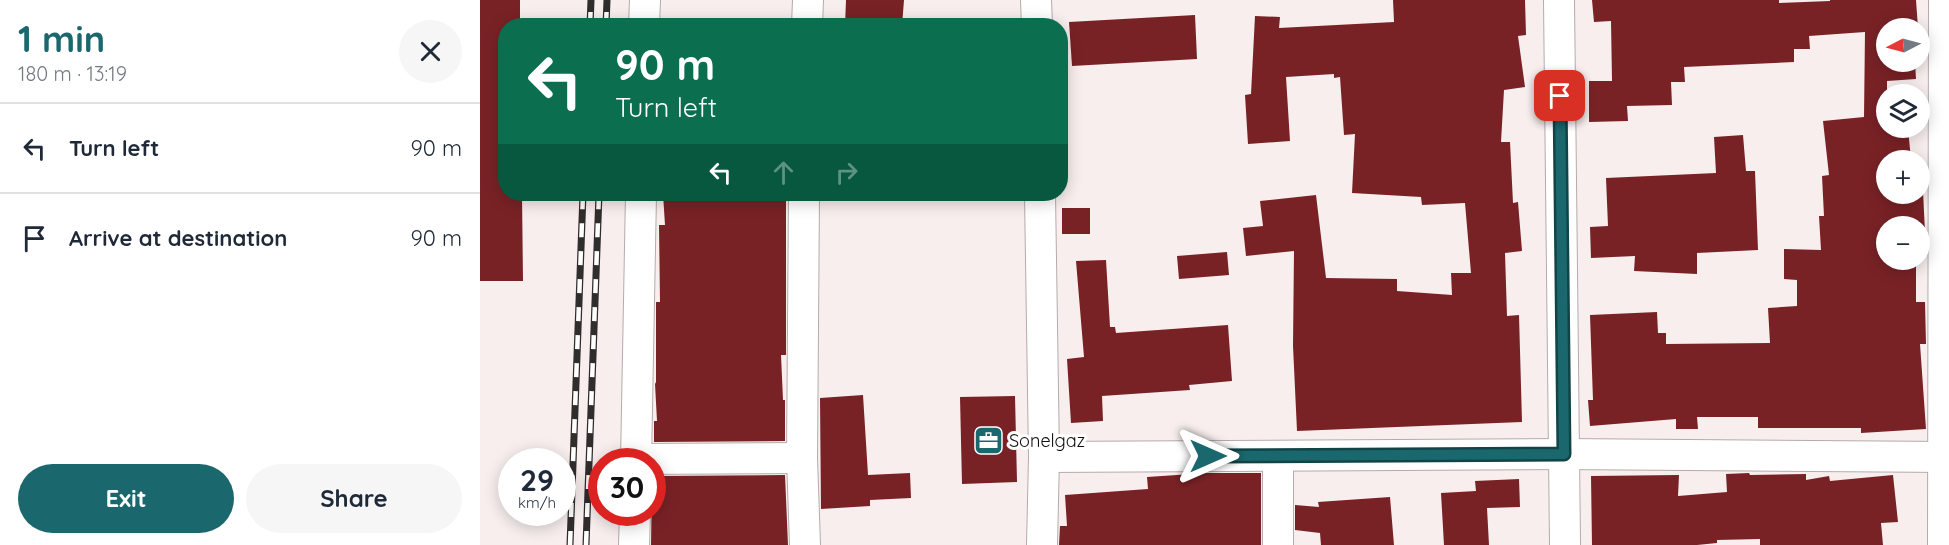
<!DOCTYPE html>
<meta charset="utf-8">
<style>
:root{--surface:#fff;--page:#f6f6f7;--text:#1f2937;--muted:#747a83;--line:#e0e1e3;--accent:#1a686d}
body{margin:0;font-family:Quicksand,sans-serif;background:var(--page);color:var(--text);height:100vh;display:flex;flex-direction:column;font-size:22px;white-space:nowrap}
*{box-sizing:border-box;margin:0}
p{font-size:20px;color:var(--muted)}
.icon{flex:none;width:33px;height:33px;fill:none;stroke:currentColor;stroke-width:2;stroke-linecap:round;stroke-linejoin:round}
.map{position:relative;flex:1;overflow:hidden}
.drawer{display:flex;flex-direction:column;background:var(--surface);width:480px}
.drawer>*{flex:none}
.hud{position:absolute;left:18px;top:18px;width:570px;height:183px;border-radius:24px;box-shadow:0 3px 15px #0003;background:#0b6e4f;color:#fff;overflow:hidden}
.needle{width:39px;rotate:264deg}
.controls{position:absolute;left:1396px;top:18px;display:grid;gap:12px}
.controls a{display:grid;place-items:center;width:54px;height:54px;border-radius:50%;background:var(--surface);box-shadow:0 3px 15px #0003;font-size:30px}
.speed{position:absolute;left:18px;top:448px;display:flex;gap:12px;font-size:30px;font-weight:700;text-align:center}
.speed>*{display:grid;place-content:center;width:78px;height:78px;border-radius:50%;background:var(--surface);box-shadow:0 3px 15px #0003;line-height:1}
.speed small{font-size:15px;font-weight:400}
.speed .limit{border:9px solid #d22;background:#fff;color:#111}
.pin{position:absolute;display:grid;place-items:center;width:51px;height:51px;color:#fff;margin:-26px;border-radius:12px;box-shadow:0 3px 9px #0006}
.me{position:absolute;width:66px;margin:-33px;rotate:90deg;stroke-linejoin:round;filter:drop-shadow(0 0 4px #0008)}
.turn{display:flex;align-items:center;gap:21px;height:126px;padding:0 18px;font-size:27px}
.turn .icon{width:78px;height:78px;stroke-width:2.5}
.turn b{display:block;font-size:42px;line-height:51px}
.lanes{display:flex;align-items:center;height:57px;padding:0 18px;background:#0003;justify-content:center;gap:30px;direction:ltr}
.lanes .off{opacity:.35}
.round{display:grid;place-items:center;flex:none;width:63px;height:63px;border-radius:32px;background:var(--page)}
.summary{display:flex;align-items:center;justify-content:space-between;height:102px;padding:0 18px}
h1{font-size:36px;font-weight:700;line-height:45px;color:var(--accent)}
.primary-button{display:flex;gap:12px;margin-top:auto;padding:12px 18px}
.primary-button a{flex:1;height:69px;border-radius:36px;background:var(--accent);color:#fff;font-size:24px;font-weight:700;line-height:69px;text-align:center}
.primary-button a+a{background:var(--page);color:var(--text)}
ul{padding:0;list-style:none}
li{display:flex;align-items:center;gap:18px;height:90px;padding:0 18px;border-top:2px solid var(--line)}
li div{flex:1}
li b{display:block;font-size:22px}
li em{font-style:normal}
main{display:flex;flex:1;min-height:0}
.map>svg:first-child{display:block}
</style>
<main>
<section class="drawer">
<div class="summary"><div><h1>1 min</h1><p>180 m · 13:19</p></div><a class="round"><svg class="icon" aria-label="close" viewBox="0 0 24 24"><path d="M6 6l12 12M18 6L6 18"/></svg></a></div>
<ul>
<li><svg class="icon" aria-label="left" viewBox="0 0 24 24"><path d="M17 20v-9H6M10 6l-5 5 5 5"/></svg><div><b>Turn left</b></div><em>90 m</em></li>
<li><svg class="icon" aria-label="arrive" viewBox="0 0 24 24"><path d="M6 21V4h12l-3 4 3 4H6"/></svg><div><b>Arrive at destination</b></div><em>90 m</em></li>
</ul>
<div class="primary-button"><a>Exit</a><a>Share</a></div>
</section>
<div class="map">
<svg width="1469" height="545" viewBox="0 0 1469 545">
<rect width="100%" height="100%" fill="#f7eeed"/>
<g fill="#792226">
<polygon points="0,0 40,0 40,26 26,26 26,194 42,194 43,281 0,281"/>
<polygon points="366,0 424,0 422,26 365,26"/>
<polygon points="913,0 1045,0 1046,35 1038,36 1045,87 1024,90 1021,142 1030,142 1033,203 1038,202 1042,251 1025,253 1027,316 1039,315 1042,422 817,431 813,346 814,251 766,256 763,228 783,226 780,201 836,195 846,278 917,279 917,291 972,295 971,273 991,273 985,203 942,205 941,197 872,193 875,134 864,135 860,77 854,78 854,74 806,77 810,141 768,144 765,95 771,94 775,16 800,17 799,28 914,22"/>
<polygon points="1112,0 1299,0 1299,3 1350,1 1350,0 1436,0 1438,28 1407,28 1407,62 1435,62 1436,79 1407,81 1407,128 1428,128 1431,160 1407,160 1407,194 1440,194 1440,170 1442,170 1446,253 1440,253 1440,226 1407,226 1407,260 1436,260 1436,302 1445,302 1446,344 1440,344 1446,429 1381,433 1381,428 1278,428 1278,417 1217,417 1218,429 1196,429 1196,419 1110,426 1108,400 1113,400 1110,315 1177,312 1178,333 1186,333 1186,344 1290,343 1288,308 1317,306 1317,280 1304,279 1304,249 1341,250 1339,216 1344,216 1342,176 1349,175 1343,121 1384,117 1385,32 1329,36 1330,49 1314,49 1314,62 1204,67 1205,82 1191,82 1192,105 1147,106 1148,121 1109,122 1109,81 1132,81 1131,21 1114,22"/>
<polygon points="715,15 717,59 592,66 589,22"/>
<polygon points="1263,135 1266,171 1275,171 1278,250 1217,253 1217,274 1154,271 1155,256 1111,258 1110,227 1128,226 1126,178 1236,173 1234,137"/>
<polygon points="183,194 306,194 306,355 301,355 303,400 305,400 305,441 174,442 174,421 177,421 175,384 176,382 176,302 180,302 179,225 185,225"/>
<rect x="582" y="208" width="28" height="26"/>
<polygon points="747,252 749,275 699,279 697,256"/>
<polygon points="626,260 630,327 635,327 636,333 748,325 752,381 709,385 710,390 622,396 623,421 591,423 587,359 604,357 596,261"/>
<polygon points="383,395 388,475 430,473 431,498 390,500 390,506 341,509 340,398"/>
<polygon points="535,396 537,482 482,484 480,397"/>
<polygon points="727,473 781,473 781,545 579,545 580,526 587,526 585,495 668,489 667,477"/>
<polygon points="1269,473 1270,475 1326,474 1326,480 1349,476 1350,481 1413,475 1418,522 1401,523 1403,545 1280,545 1280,539 1237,540 1237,543 1217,545 1112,545 1111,476 1199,475 1198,496 1247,492 1246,474"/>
<polygon points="305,475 308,545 171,545 172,481 175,481 175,476"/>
<polygon points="1039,479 1040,507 1007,508 1009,545 964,545 961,493 996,491 995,481"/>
<polygon points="910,497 914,545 841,545 840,533 815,530 815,505 839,507 838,502"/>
</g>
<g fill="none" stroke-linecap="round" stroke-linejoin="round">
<defs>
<g id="street">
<polyline points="556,0 557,26"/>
<polyline points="1079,0 1085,545"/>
<polyline points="164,26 165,0"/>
<polyline points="327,26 328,0"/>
<polyline points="324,194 322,458 325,545"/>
<polyline points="560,194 564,457 562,545"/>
<polyline points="564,457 1084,454 1469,457"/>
<polyline points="156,459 322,458"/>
<polyline points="156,462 161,194"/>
<polyline points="154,545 155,513"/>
<polyline points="798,545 798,456"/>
<polyline points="1463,545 1464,0"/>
</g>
</defs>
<use href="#street" stroke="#b4acab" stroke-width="32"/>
<use href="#street" stroke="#fff" stroke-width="30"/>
<defs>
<g id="rail">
<polyline points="110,26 111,0"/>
<polyline points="126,26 127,0"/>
<polyline points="90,545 103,194"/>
<polyline points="106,545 119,194"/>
</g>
</defs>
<use href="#rail" stroke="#302d2c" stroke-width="7"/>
<use href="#rail" stroke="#fff" stroke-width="4.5" stroke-dasharray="14" stroke-linecap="butt"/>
</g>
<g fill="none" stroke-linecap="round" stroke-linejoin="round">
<defs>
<polyline id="route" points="728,456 1084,454 1080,96"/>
</defs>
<use href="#route" stroke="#114447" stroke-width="15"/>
<use href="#route" stroke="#1a686d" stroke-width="10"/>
</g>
<defs>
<symbol id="office-square" viewBox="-11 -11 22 22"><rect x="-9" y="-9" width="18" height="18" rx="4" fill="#1a686d" stroke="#fff"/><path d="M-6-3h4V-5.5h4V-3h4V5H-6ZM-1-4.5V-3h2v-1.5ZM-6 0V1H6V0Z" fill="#fff"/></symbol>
</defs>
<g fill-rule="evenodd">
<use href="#office-square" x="492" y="424" width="33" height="33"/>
</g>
<g text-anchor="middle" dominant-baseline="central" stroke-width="6" stroke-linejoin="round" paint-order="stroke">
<g font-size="18" fill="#100e0d" stroke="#fff" text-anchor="start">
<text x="529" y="440">Sonelgaz</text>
</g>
</g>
</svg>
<div class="controls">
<a><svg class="needle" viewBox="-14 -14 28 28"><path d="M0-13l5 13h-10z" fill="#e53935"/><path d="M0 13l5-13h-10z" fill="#747a83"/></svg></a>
<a><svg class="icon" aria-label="layers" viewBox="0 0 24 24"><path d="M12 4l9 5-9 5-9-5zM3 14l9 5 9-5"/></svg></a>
<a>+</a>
<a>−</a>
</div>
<div class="speed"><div>29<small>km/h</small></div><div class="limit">30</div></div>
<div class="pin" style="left:1080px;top:96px;background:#d93025"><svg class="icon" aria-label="arrive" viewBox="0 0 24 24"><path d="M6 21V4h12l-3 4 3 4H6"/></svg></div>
<svg class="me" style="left:728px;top:456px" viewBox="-20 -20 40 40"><path d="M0-17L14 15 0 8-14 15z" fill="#1a686d" stroke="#fff" stroke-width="4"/></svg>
<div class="hud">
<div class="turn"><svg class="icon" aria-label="left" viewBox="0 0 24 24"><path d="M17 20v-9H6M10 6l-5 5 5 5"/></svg><div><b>90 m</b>Turn left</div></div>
<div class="lanes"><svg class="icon" aria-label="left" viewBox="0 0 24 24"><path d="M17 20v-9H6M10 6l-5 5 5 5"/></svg><svg class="icon off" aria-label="ahead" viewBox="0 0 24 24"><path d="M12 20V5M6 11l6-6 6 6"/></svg><svg class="icon off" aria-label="right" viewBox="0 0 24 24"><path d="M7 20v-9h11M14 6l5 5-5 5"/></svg></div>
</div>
</div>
</main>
